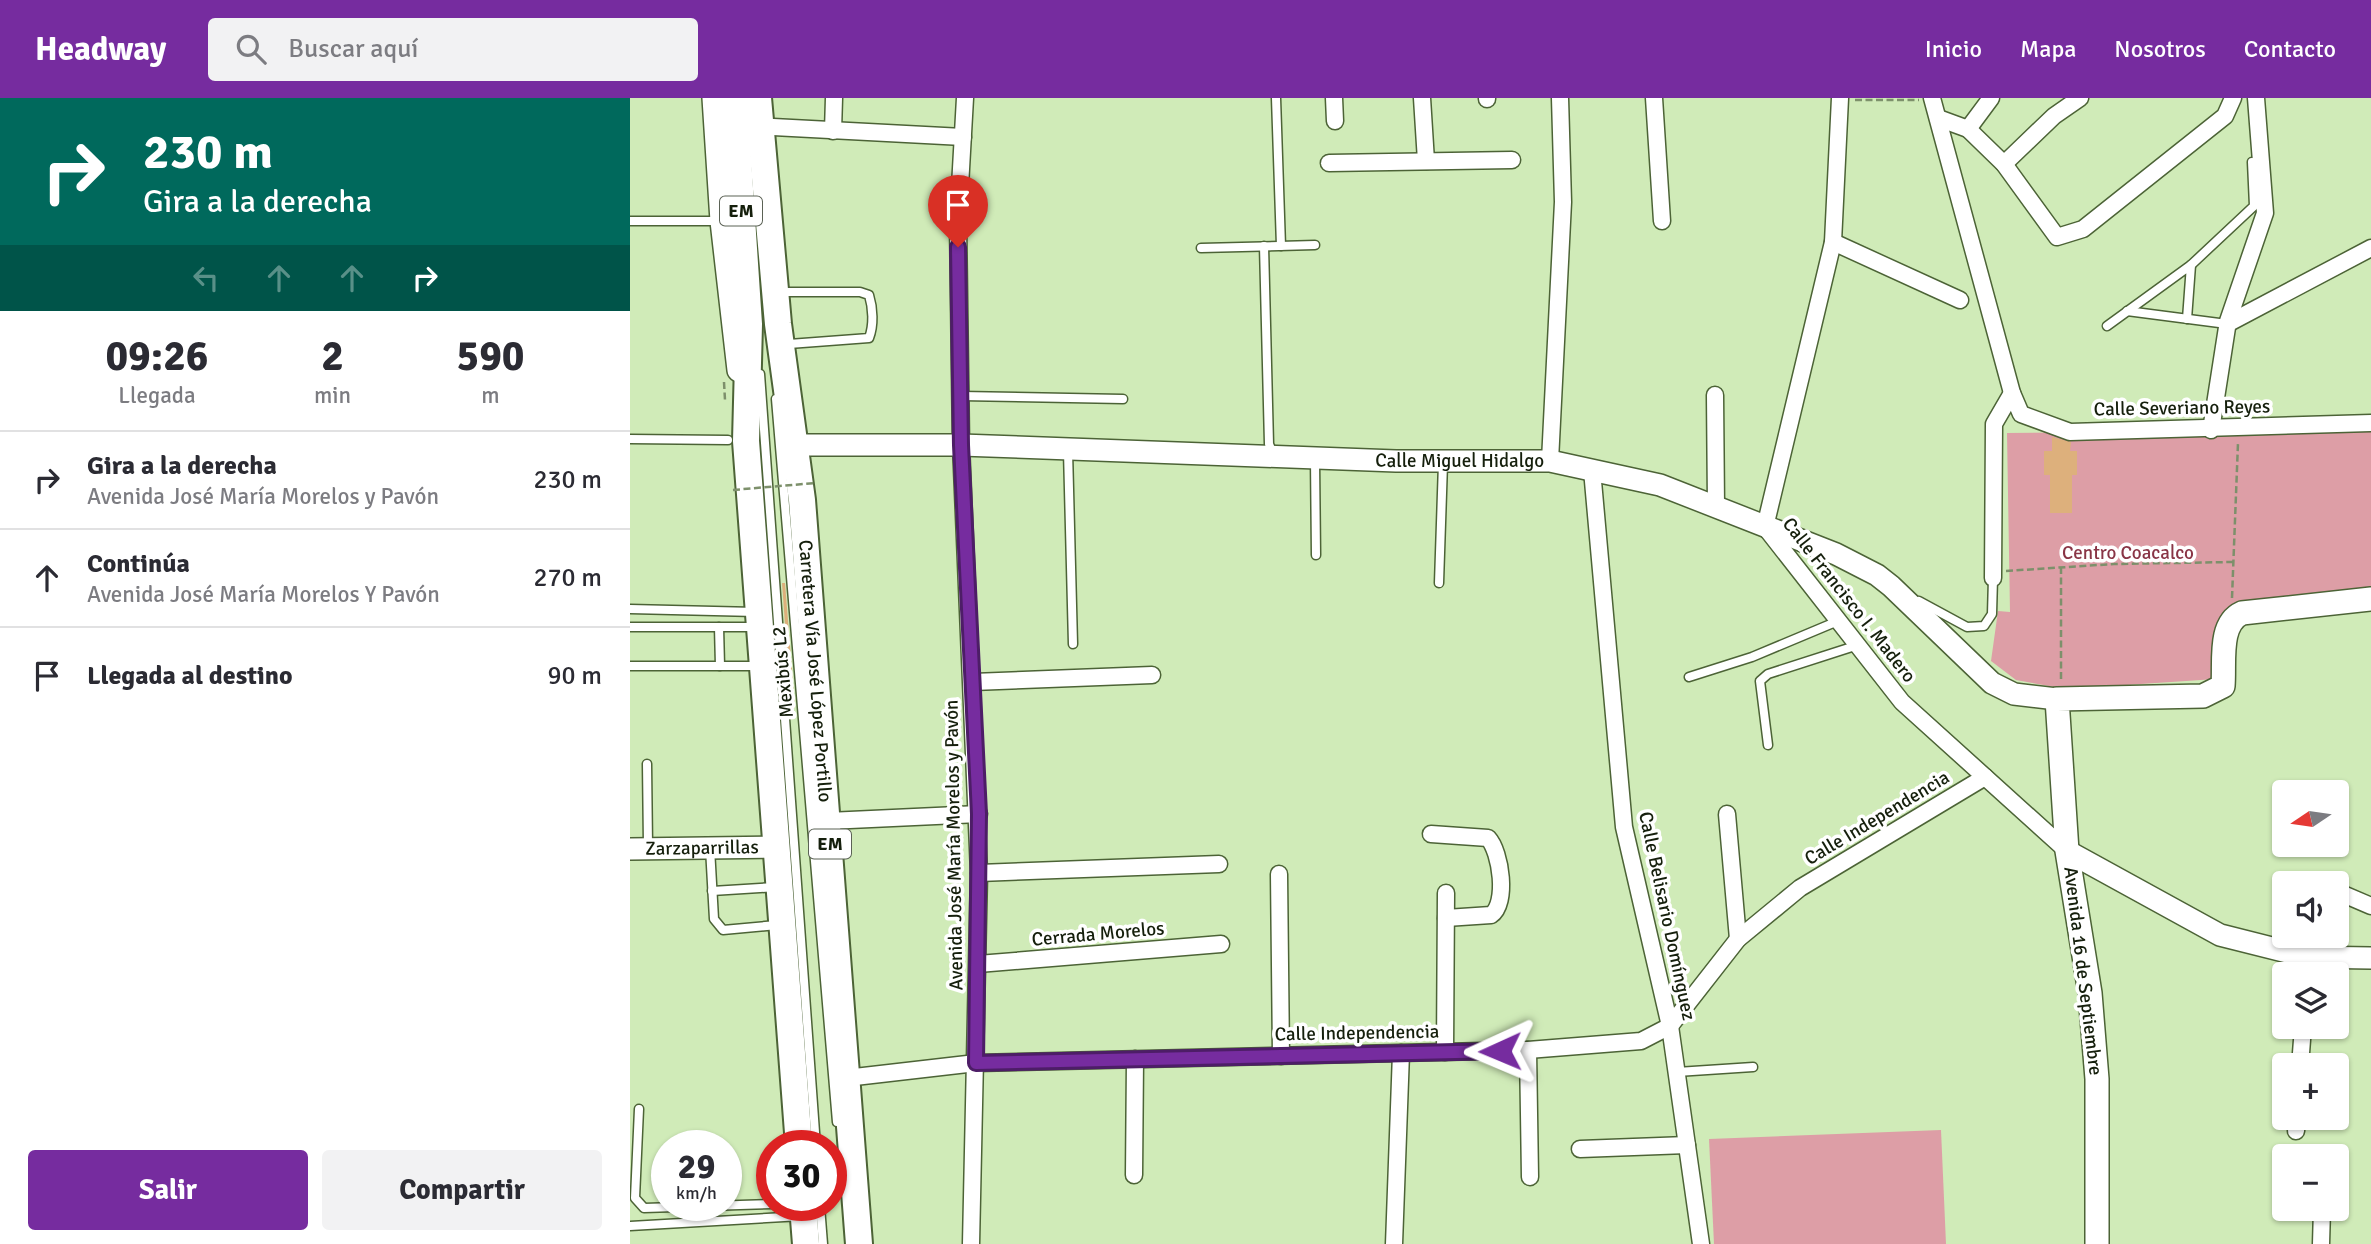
<!DOCTYPE html>
<html lang="es">
<meta charset="utf-8">
<style>
:root{--surface:#fff;--page:#f2f2f3;--text:#2b2b33;--muted:#7c7c81;--line:#e1e1e2;--accent:#762c9f}
body{margin:0;font-family:Signika,sans-serif;background:var(--page);color:var(--text);height:100vh;display:flex;flex-direction:column;font-size:26px;white-space:nowrap}
*{box-sizing:border-box;margin:0}
p{font-size:23px;color:var(--muted)}
.icon{flex:none;width:38px;height:38px;fill:none;stroke:currentColor;stroke-width:2;stroke-linecap:round;stroke-linejoin:round}
.map{position:relative;flex:1;overflow:hidden}
.panel{display:flex;flex-direction:column;background:var(--surface);width:630px}
.panel>*{flex:none}
.guide{background:#00695c;color:#fff;overflow:hidden}
.needle{width:46px;rotate:257deg}
.tools{position:absolute;left:1642px;top:682px;display:grid;gap:14px}
.tools a{display:grid;place-items:center;width:77px;height:77px;border-radius:7px;background:var(--surface);box-shadow:0 2px 5px #0004;font-size:35px}
.speed{position:absolute;left:21px;top:1032px;display:flex;gap:14px;font-size:35px;font-weight:700;text-align:center}
.speed>*{display:grid;place-content:center;width:91px;height:91px;border-radius:50%;background:var(--surface);box-shadow:0 2px 5px #0004;line-height:1}
.speed small{font-size:18px;font-weight:400}
.speed .limit{border:10px solid #d22;background:#fff;color:#111}
.pin{position:absolute;display:grid;place-items:center;width:60px;height:60px;color:#fff;margin:-72px -30px;border-radius:50% 50% 50% 0;rotate:-45deg;box-shadow:0 0 7px #0007}
.pin .icon{rotate:45deg}
.me{position:absolute;width:77px;margin:-38px;rotate:269deg;stroke-linejoin:round;filter:drop-shadow(0 0 5px #0008)}
.turn{display:flex;align-items:center;gap:24px;height:147px;padding:0 28px;font-size:32px}
.turn .icon{width:91px;height:91px;stroke-width:2.5}
.turn b{display:block;font-size:49px;line-height:60px}
.lanes{display:flex;align-items:center;height:66px;padding:0 28px;background:#0003;justify-content:center;gap:35px;direction:ltr}
.lanes .off{opacity:.35}
.eta{display:flex;justify-content:space-evenly;align-items:center;height:119px;text-align:center}
.eta b{font-size:42px;font-weight:800;line-height:49px}
.action{display:flex;gap:14px;margin-top:auto;padding:14px 28px}
.action a{flex:1;height:80px;border-radius:7px;background:var(--accent);color:#fff;font-size:28px;font-weight:800;line-height:80px;text-align:center}
.action a+a{background:var(--page);color:var(--text)}
ul{padding:0;list-style:none}
li{display:flex;align-items:center;gap:21px;height:98px;padding:0 28px;border-top:2px solid var(--line)}
li div{flex:1}
li b{display:block;font-size:26px}
li em{font-style:normal}
header{display:flex;align-items:center;gap:42px;box-sizing:border-box;height:98px;padding:0 35px;background:var(--accent);color:#fff}
header strong{font-size:33px}
nav{display:flex;gap:38px;margin-inline-start:auto;font-size:24px}
.search{width:490px;height:63px;background:var(--page);display:flex;align-items:center;gap:18px;box-sizing:border-box;padding:0 24px;border-radius:7px;color:var(--muted);font-size:26px}
main{display:flex;flex:1;min-height:0}
.map>svg:first-child{display:block}
</style>
<header>
<strong>Headway</strong>
<div class="search"><svg class="icon" aria-label="search" viewBox="0 0 24 24"><circle cx="10" cy="10" r="6"/><path d="M15 15l6 6"/></svg>Buscar aquí</div>
<nav><a>Inicio</a><a>Mapa</a><a>Nosotros</a><a>Contacto</a></nav>
</header>
<main>
<section class="panel">
<div class="guide">
<div class="turn"><svg class="icon" aria-label="right" viewBox="0 0 24 24"><path d="M7 20v-9h11M14 6l5 5-5 5"/></svg><div><b>230 m</b>Gira a la derecha</div></div>
<div class="lanes"><svg class="icon off" aria-label="left" viewBox="0 0 24 24"><path d="M17 20v-9H6M10 6l-5 5 5 5"/></svg><svg class="icon off" aria-label="ahead" viewBox="0 0 24 24"><path d="M12 20V5M6 11l6-6 6 6"/></svg><svg class="icon off" aria-label="ahead" viewBox="0 0 24 24"><path d="M12 20V5M6 11l6-6 6 6"/></svg><svg class="icon" aria-label="right" viewBox="0 0 24 24"><path d="M7 20v-9h11M14 6l5 5-5 5"/></svg></div>
</div>
<div class="eta">
<div><b>09:26</b><p>Llegada</p></div>
<div><b>2</b><p>min</p></div>
<div><b>590</b><p>m</p></div>
</div>
<ul>
<li><svg class="icon" aria-label="right" viewBox="0 0 24 24"><path d="M7 20v-9h11M14 6l5 5-5 5"/></svg><div><b>Gira a la derecha</b><p>Avenida José María Morelos y Pavón</p></div><em>230 m</em></li>
<li><svg class="icon" aria-label="ahead" viewBox="0 0 24 24"><path d="M12 20V5M6 11l6-6 6 6"/></svg><div><b>Continúa</b><p>Avenida José María Morelos Y Pavón</p></div><em>270 m</em></li>
<li><svg class="icon" aria-label="arrive" viewBox="0 0 24 24"><path d="M6 21V4h12l-3 4 3 4H6"/></svg><div><b>Llegada al destino</b></div><em>90 m</em></li>
</ul>
<div class="action"><a>Salir</a><a>Compartir</a></div>
</section>
<div class="map">
<svg width="1741" height="1146" viewBox="0 0 1741 1146">
<rect width="100%" height="100%" fill="#d0ebb8"/>
<g fill="#dd9ea6">
<polygon points="1741,331 1741,491 1603,508 1586,581 1436,591 1386,582 1361,563 1368,513 1380,514 1377,335"/>
<polygon points="1311,1032 1316,1146 1084,1146 1079,1041"/>
</g>
<g fill="#ddb07c">
<polygon points="1422,339 1441,344 1440,353 1447,353 1447,377 1442,377 1442,415 1420,415 1420,377 1414,377 1414,353 1422,353"/>
<polygon points="152,485 155,485 165,610 161,610"/>
</g>
<g fill="none" stroke-linecap="round" stroke-linejoin="round">
<defs>
<g id="service">
<polyline points="646,0 651,148"/>
<polyline points="0,123 89,123"/>
<polyline points="634,148 639,346 643,356"/>
<polyline points="571,150 685,147"/>
<polyline points="1561,167 1624,108 1622,64"/>
<path d="M156,194H230L239,197C243,210 244,227 239,240L159,246"/>
<polyline points="1497,213 1597,226"/>
<polyline points="1477,228 1561,167 1557,221"/>
<polyline points="130,276 186,1048"/>
<polyline points="331,298 493,301"/>
<polyline points="146,301 207,1024"/>
<polyline points="0,341 98,342"/>
<polyline points="438,353 443,546"/>
<polyline points="685,362 686,457"/>
<polyline points="809,485 813,365"/>
<polyline points="1289,503 1337,529 1354,528 1362,516 1363,480"/>
<polyline points="0,511 126,514"/>
<polyline points="0,529 127,529"/>
<polyline points="89,529 90,568"/>
<polyline points="0,568 130,568"/>
<polyline points="1059,579 1122,559 1208,523"/>
<polyline points="1138,647 1130,583 1138,576 1225,548"/>
<polyline points="17,666 18,748"/>
<polyline points="80,750 84,821 93,832 147,827"/>
<polyline points="82,793 146,789"/>
<polyline points="1047,974 1123,969"/>
<polyline points="9,1011 5,1100 14,1110 142,1106"/>
<polyline points="190,1108 193,1146"/>
<polyline points="0,1128 172,1118"/>
</g>
<g id="minor">
<polyline points="335,0 328,124 331,347 349,775 341,1146"/>
<polyline points="704,0 705,23"/>
<polyline points="792,0 796,63"/>
<polyline points="857,0 857,1"/>
<polyline points="1024,0 1032,123"/>
<polyline points="1210,0 1203,144 1135,429 1272,604 1437,753"/>
<polyline points="1302,0 1382,295 1391,316 1440,334 1741,325"/>
<polyline points="1308,20 1338,31 1374,66 1427,139 1453,131 1595,18 1603,0"/>
<polyline points="143,29 333,39"/>
<polyline points="1338,31 1361,0"/>
<polyline points="203,33 204,0"/>
<polyline points="699,65 882,62"/>
<polyline points="1374,66 1424,18 1450,0"/>
<polyline points="1203,144 1330,202"/>
<polyline points="1597,226 1741,150"/>
<polyline points="1085,297 1086,409"/>
<polyline points="1581,332 1598,223 1635,115 1626,0"/>
<polyline points="920,363 933,104 930,0"/>
<polyline points="962,372 994,729 1040,928 1071,1146"/>
<polyline points="1363,480 1364,326 1382,295"/>
<polyline points="343,584 522,577"/>
<polyline points="1097,716 1108,841"/>
<polyline points="198,723 349,716"/>
<path d="M801,736L858,740C871,754 878,806 861,817L816,820"/>
<polyline points="349,775 589,766"/>
<polyline points="649,776 651,958"/>
<polyline points="1706,793 1741,808"/>
<polyline points="348,866 591,846"/>
<polyline points="1676,877 1677,859"/>
<polyline points="898,952 900,1079"/>
<polyline points="815,954 816,795"/>
<polyline points="1670,968 1673,929"/>
<polyline points="216,980 346,965 898,952 1011,943 1040,928 1108,841 1170,790 1355,679"/>
<polyline points="1666,1033 1667,1020"/>
<polyline points="950,1051 1057,1047"/>
<polyline points="504,1077 505,961"/>
<polyline points="764,1146 771,955"/>
<polyline points="1691,1146 1692,1111"/>
</g>
<g id="tertiary">
<path id="s1" d="M165,347H331L766,363H920L1030,387L1206,456L1247,477L1261,488L1362,585L1384,596L1427,601"/>
<path id="s2" d="M0,751L145,749"/>
<polyline points="1437,753 1590,837 1677,859 1741,860"/>
</g>
<g id="secondary">
<polyline points="84,0 92,123 109,272"/>
<path d="M1467,1146V981L1460,895L1437,753L1427,601L1573,598L1593,588C1595,564 1588,526 1612,515L1741,501"/>
</g>
<g id="primary">
<polyline points="104,0 119,226 116,343 169,1048"/>
<path id="s3" d="M128,0L148,226L172,402L229,1146"/>
<polyline points="173,1108 176,1146"/>
</g>
</defs>
<use href="#service" stroke="#4c6336" stroke-width="11"/>
<use href="#minor" stroke="#4c6336" stroke-width="19"/>
<use href="#tertiary" stroke="#4c6336" stroke-width="24"/>
<use href="#secondary" stroke="#4c6336" stroke-width="26"/>
<use href="#primary" stroke="#4c6336" stroke-width="30"/>
<g stroke="#7d906b" stroke-width="2.5" stroke-dasharray="7 3.5" stroke-linecap="butt">
<polyline points="1225,2 1289,2"/>
<polyline points="94,284 95,302"/>
<polyline points="1431,469 1431,582"/>
<polyline points="1376,473 1484,466 1603,464"/>
<polyline points="1602,500 1608,345"/>
</g>
<use href="#service" stroke="#fff" stroke-width="8"/>
<use href="#minor" stroke="#fff" stroke-width="16"/>
<use href="#tertiary" stroke="#fff" stroke-width="21"/>
<use href="#secondary" stroke="#fff" stroke-width="23"/>
<use href="#primary" stroke="#fff" stroke-width="26"/>
<polyline stroke="#7d906b" stroke-width="2.5" stroke-dasharray="7 3.5" stroke-linecap="butt" points="103,392 185,385"/>
</g>
<g fill="none" stroke-linecap="round" stroke-linejoin="round">
<defs>
<polyline id="route" points="328,149 331,347 349,716 346,965 870,953"/>
</defs>
<use href="#route" stroke="#4d1d67" stroke-width="18"/>
<use href="#route" stroke="#762c9f" stroke-width="12"/>
</g>
<g text-anchor="middle" dominant-baseline="central" stroke-width="7" stroke-linejoin="round" paint-order="stroke">
<g fill="#fff" stroke="#5b6255" stroke-width="2">
<rect x="90" y="98.5" width="42" height="29" rx="5"/>
<rect x="179" y="731.5" width="42" height="29" rx="5"/>
</g>
<g font-size="18" font-weight="bold" fill="#151f0c">
<text x="111" y="113">EM</text>
<text x="200" y="746">EM</text>
</g>
<g font-size="19" fill="#151f0c" stroke="#fff">
<text transform="translate(1552 310) rotate(-1)">Calle Severiano Reyes</text>
<text stroke="none"><textPath href="#s1" startOffset="665">Calle Miguel Hidalgo</textPath></text>
<text transform="translate(1219 502) rotate(52)">Calle Francisco I. Madero</text>
<text stroke="none"><textPath href="#s3" startOffset="576">Carretera Vía José López Portillo</textPath></text>
<text transform="translate(153 574) rotate(-95)">Mexibús L2</text>
<text transform="translate(1247 720) rotate(-31)">Calle Independencia</text>
<text transform="translate(324 747) rotate(-91)">Avenida José María Morelos y Pavón</text>
<text stroke="none"><textPath href="#s2" startOffset="72">Zarzaparrillas</textPath></text>
<text transform="translate(1037 818) rotate(78)">Calle Belisario Domínguez</text>
<text transform="translate(468 836) rotate(-5)">Cerrada Morelos</text>
<text transform="translate(1453 873) rotate(83)">Avenida 16 de Septiembre</text>
<text transform="translate(727 935) rotate(-1)">Calle Independencia</text>
</g>
<g font-size="19" fill="#893546" stroke="#fff">
<text x="1498" y="455">Centro Coacalco</text>
</g>
</g>
</svg>
<div class="tools">
<a><svg class="needle" viewBox="-14 -14 28 28"><path d="M0-13l5 13h-10z" fill="#e53935"/><path d="M0 13l5-13h-10z" fill="#7c7c81"/></svg></a>
<a><svg class="icon" aria-label="sound" viewBox="0 0 24 24"><path d="M4 9h4l5-4v14l-5-4H4zM17 9q2 3 0 6"/></svg></a>
<a><svg class="icon" aria-label="layers" viewBox="0 0 24 24"><path d="M12 4l9 5-9 5-9-5zM3 14l9 5 9-5"/></svg></a>
<a>+</a>
<a>−</a>
</div>
<div class="speed"><div>29<small>km/h</small></div><div class="limit">30</div></div>
<div class="pin" style="left:328px;top:149px;background:#d93025"><svg class="icon" aria-label="arrive" viewBox="0 0 24 24"><path d="M6 21V4h12l-3 4 3 4H6"/></svg></div>
<svg class="me" style="left:870px;top:953px" viewBox="-20 -20 40 40"><path d="M0-17L14 15 0 8-14 15z" fill="#762c9f" stroke="#fff" stroke-width="4"/></svg>
</div>
</main>
